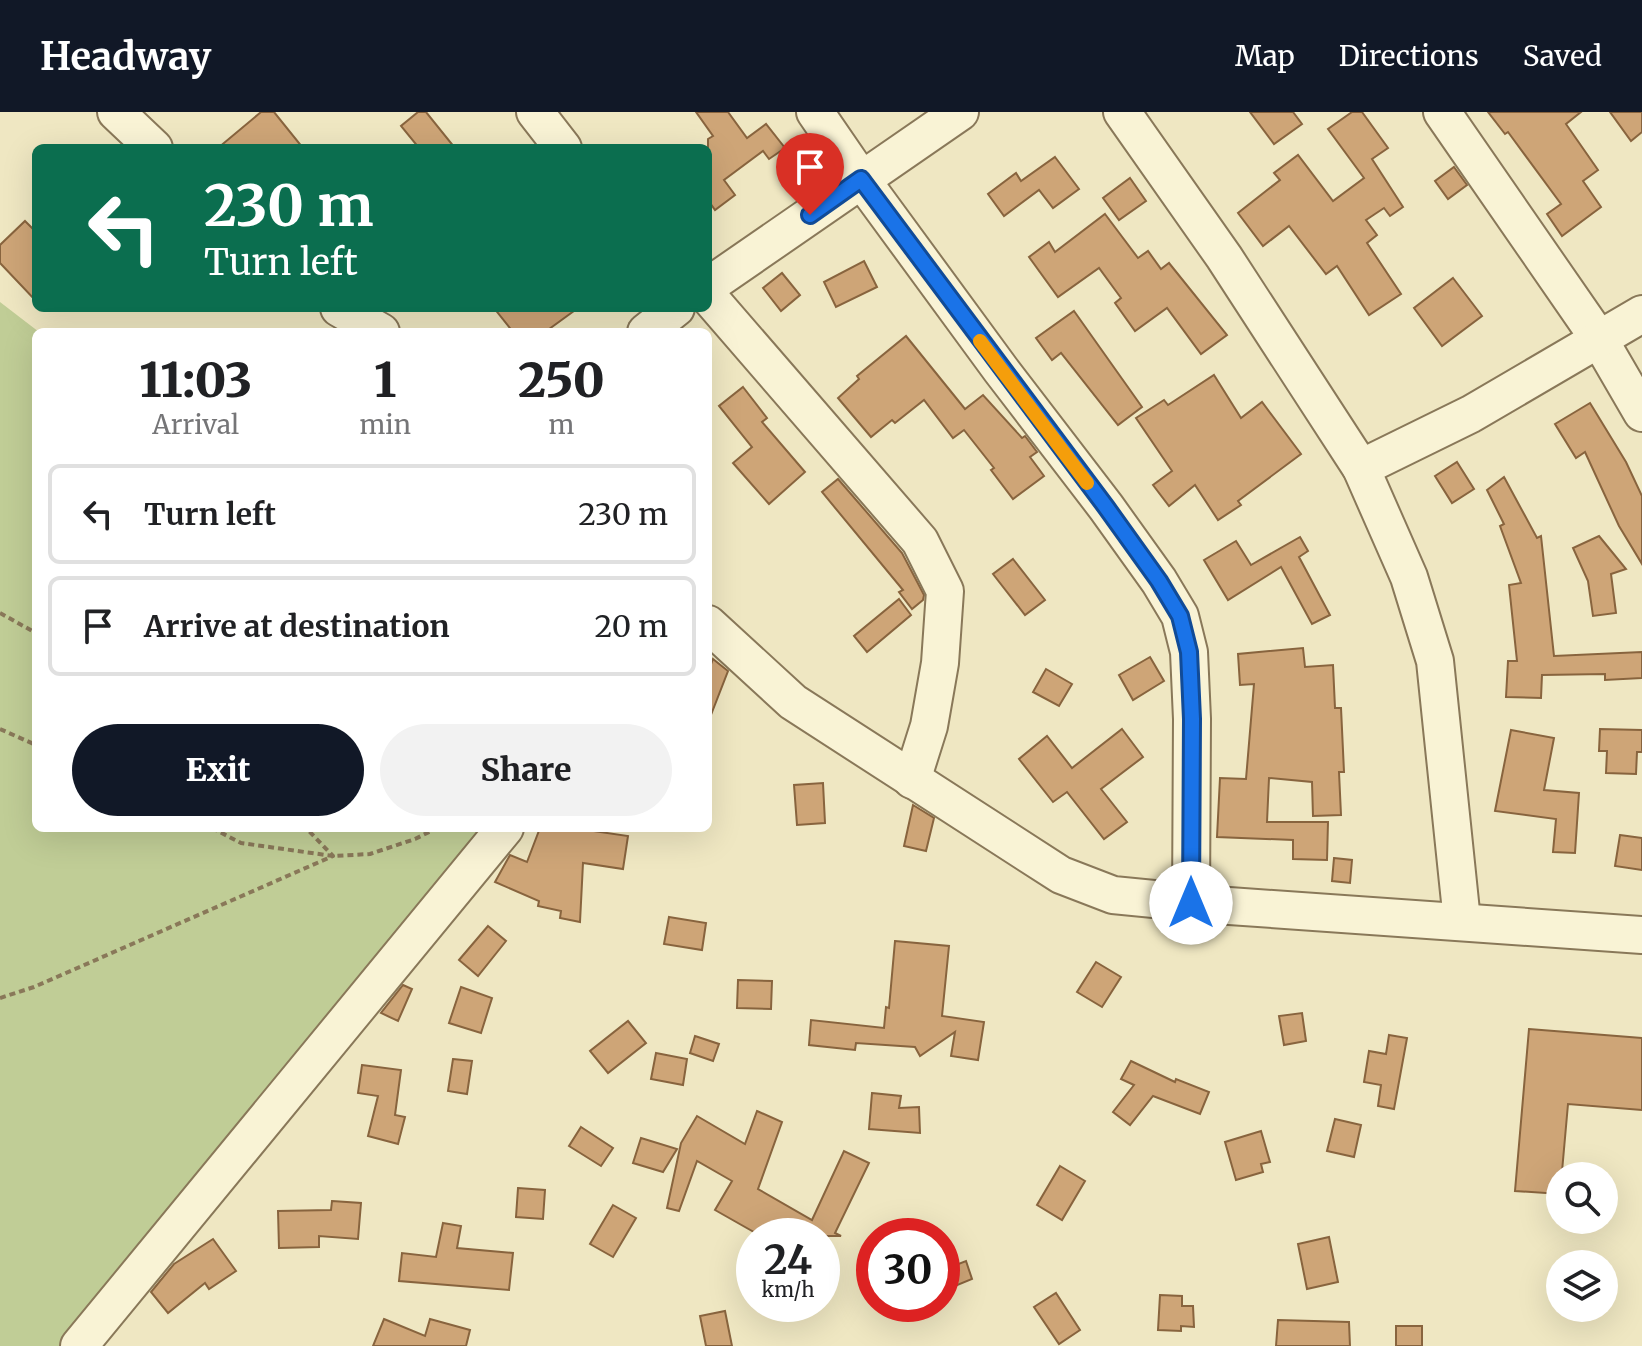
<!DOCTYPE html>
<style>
:root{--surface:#fff;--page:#f2f2f2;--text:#202124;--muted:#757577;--line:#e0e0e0;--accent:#111827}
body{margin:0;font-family:Merriweather,serif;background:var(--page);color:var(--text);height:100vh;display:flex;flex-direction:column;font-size:30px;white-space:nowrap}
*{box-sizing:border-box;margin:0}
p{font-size:26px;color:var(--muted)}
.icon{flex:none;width:44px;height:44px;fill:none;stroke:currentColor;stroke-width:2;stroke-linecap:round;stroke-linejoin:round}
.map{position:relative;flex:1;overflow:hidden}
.drawer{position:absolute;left:32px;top:216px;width:680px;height:504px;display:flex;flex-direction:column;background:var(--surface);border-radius:12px;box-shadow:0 8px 32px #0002}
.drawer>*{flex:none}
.hud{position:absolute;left:32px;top:32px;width:680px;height:168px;border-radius:12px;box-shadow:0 8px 32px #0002;background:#0b6e4f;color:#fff;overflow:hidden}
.tools{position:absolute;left:1546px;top:1050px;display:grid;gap:16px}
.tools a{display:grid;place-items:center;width:72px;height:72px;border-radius:50%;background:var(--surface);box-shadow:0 8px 32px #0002;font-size:40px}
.speed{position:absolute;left:736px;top:1106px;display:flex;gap:16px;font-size:40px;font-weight:700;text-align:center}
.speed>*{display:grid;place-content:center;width:104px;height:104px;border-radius:50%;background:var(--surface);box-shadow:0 8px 32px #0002;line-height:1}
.speed small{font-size:20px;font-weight:400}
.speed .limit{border:12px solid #d22;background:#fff;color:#111}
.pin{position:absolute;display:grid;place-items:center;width:68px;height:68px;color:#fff;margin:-82px -34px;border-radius:50% 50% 50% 0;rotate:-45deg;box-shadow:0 0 8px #0007}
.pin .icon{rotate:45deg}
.me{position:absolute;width:88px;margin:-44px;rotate:0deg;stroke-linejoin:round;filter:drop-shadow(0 0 6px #0008)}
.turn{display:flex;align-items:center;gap:28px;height:168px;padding:0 40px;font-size:36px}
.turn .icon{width:104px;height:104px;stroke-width:2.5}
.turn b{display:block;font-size:56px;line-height:68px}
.eta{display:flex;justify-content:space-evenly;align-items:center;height:136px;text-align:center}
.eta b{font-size:48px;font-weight:800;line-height:56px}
.cta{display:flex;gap:16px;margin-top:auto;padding:16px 40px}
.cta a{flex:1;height:92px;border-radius:48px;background:var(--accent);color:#fff;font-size:32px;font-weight:800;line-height:92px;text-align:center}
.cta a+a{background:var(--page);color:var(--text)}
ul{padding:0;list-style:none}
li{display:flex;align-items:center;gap:24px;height:100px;margin:0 16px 12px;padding:0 24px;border:4px solid var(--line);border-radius:12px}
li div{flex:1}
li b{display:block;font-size:30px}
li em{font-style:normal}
header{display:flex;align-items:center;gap:48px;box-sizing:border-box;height:112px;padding:0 40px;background:var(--accent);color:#fff}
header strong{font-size:38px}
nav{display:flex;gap:44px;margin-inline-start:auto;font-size:28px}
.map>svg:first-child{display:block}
</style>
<header>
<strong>Headway</strong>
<nav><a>Map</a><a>Directions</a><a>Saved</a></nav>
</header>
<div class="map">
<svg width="1642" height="1234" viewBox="0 0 1642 1234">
<rect width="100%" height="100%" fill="#efe7c2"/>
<polygon fill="#c0cd96" points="0,190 39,220 36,220 36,716 484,716 61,1234 0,1234"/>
<g fill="#cea577" stroke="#88643e" stroke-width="2">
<polygon points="261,0 274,0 303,36 218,36"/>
<polygon points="418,0 426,0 455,36 419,36 401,14"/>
<polygon points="696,0 728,0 747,26 766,12 785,36 769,47 763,39 724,68 735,83 715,98 708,88 708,27 713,24"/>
<polygon points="1250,0 1293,0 1302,12 1274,32"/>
<polygon points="1352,0 1362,0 1388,36 1372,47 1403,95 1390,104 1384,96 1366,108 1377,123 1367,131 1401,182 1369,203 1337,154 1326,162 1289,114 1263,134 1238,101 1280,68 1274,61 1298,43 1333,89 1364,66 1328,17"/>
<polygon points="1488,0 1581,0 1566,12 1598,58 1583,69 1601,95 1562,124 1547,102 1561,92 1508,20 1505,22"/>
<polygon points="1610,0 1642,0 1642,20 1631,29"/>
<polygon points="1055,45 1079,77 1053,96 1039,78 1004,104 988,82 1016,61 1021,69"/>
<polygon points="1454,55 1467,73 1448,87 1435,69"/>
<polygon points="1130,66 1146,89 1119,108 1103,86"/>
<polygon points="1105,102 1138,146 1148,139 1161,157 1169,151 1227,223 1201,242 1167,196 1135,219 1115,191 1121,186 1099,156 1058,185 1029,145 1049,130 1055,140"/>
<polygon points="25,109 36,120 36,189 0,151 0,133"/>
<polygon points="864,149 877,175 836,195 824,170"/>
<polygon points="782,161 800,183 781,199 763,176"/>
<polygon points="1453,166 1482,204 1442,234 1414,196"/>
<polygon points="494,196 578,196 545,220 513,220"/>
<polygon points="1074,199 1142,295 1118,313 1061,241 1052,248 1036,226"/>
<polygon points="906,224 965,297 983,283 1022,326 1025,324 1037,340 1030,345 1044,364 1013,387 991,358 994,356 964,318 953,326 924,288 895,311 892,308 871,325 838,286 859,267 857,264"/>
<polygon points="1214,263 1241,306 1262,290 1301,342 1238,389 1241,393 1218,408 1195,373 1169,394 1153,373 1172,359 1136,306 1164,288 1168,293"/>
<polygon points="743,275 767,306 762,310 805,360 769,392 733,351 752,335 719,294"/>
<polygon points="1590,291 1626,350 1642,384 1642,452 1619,414 1585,340 1576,346 1555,312"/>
<polygon points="1457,350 1474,377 1452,391 1435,364"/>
<polygon points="1504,365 1537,426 1541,424 1554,544 1642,540 1642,566 1605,568 1605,562 1542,563 1541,586 1506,585 1508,549 1517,549 1509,473 1521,471 1500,414 1504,412 1487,378"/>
<polygon points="838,367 902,441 924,483 923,488 912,497 899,480 903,478 822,380"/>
<polygon points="1599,424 1626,457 1611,462 1616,501 1593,504 1588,469 1573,436"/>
<polygon points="1300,425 1308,439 1299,445 1330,503 1312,512 1281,455 1228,488 1204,448 1236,429 1251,453"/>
<polygon points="1013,447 1045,488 1025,503 993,462"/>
<polygon points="899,487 911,503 867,540 854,524"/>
<polygon points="1303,536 1305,555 1333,553 1335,596 1341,596 1344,660 1339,660 1341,703 1313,704 1312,670 1269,666 1267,710 1328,710 1327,748 1293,747 1293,728 1217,725 1220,666 1246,667 1254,572 1240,573 1238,542"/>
<polygon points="1150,545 1164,569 1133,588 1119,563"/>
<polygon points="713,547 728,559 709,608 708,560"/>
<polygon points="1046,557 1072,572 1059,594 1033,580"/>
<polygon points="1122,617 1143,645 1101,677 1127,710 1104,727 1067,680 1053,690 1019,647 1047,624 1072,656"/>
<polygon points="1600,617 1642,618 1642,640 1637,640 1636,662 1606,661 1607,639 1599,639"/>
<polygon points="1511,618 1554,626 1544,678 1579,681 1575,741 1553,740 1556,707 1495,699"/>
<polygon points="823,671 825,711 797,713 794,673"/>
<polygon points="913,693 934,706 926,739 904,734"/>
<polygon points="540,716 573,716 628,724 623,757 583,751 580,810 560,806 561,799 538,794 539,789 495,770 510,743 527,750"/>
<polygon points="1620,723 1642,726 1642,758 1615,754"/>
<polygon points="1334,746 1352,748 1350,771 1332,769"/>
<polygon points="669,805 706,811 702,838 664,832"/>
<polygon points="488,814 506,829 478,864 459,848"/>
<polygon points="895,829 949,834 942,904 984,910 978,948 951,944 955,920 920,944 915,935 856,931 855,938 809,933 811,908 884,916 886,895 889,896"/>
<polygon points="1096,850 1121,865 1102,895 1077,880"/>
<polygon points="738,868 772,869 771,897 737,896"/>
<polygon points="403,873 412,877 398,909 381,901"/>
<polygon points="461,875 492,886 481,921 449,911"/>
<polygon points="1302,901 1306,929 1284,933 1279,904"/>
<polygon points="628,909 646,931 608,961 590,939"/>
<polygon points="1529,917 1642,926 1642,998 1568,992 1560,1082 1515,1079"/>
<polygon points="1389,923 1407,926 1394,997 1378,994 1381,973 1364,970 1369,939 1386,942"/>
<polygon points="695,924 719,932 713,949 690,941"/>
<polygon points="656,941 687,947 683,973 651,967"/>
<polygon points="453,947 472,949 467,982 448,979"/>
<polygon points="1131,949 1175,970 1176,967 1209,980 1200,1002 1153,984 1130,1013 1113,1000 1134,973 1121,967"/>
<polygon points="362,953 401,958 395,1003 405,1005 398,1032 368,1024 378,984 358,981"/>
<polygon points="872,981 901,984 899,996 919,995 920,1021 869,1017"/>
<polygon points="757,999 782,1010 758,1077 812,1108 844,1039 869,1051 835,1121 841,1124 761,1124 715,1098 732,1069 697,1049 679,1099 667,1096 681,1031 697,1004 745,1032"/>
<polygon points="1335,1007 1361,1013 1354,1045 1327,1039"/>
<polygon points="581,1015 613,1036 601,1054 569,1034"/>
<polygon points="1261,1019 1270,1050 1261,1052 1263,1060 1236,1068 1225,1030"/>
<polygon points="641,1026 677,1037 663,1060 633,1051"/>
<polygon points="1060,1054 1085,1069 1062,1108 1037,1093"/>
<polygon points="518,1076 545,1078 543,1107 516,1105"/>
<polygon points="332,1089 361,1091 358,1127 319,1124 319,1135 279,1136 278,1099 331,1098"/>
<polygon points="613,1093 636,1106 613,1145 590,1132"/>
<polygon points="443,1111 461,1114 457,1136 513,1141 509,1178 399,1169 402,1141 436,1145"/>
<polygon points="1329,1125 1338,1170 1307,1177 1298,1132"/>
<polygon points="213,1127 236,1159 209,1177 205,1171 168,1201 151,1180 174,1152"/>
<polygon points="966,1149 972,1167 955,1174 948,1156"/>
<polygon points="1056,1181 1080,1218 1059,1232 1034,1195"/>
<polygon points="1160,1183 1182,1184 1182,1194 1193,1194 1194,1215 1181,1214 1181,1219 1158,1218"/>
<polygon points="725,1199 732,1234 706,1234 700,1204"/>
<polygon points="384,1207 425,1224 430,1207 470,1218 466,1234 373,1234"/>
<polygon points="1278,1208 1349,1210 1350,1234 1276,1234"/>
<rect x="1396" y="1214" width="26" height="20"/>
</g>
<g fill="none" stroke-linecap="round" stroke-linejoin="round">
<defs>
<g id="minor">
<polyline points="116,0 154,36"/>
<polyline points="535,0 563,36"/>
<polyline points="815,0 861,67 1001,258 1106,395 1159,469 1180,504 1189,540 1192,607 1191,791"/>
<polyline points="1122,0 1224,145 1361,356 1409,465 1435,549 1462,809"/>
<polyline points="1442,0 1599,227 1642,301"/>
<polyline points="708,174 960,0"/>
<polyline points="708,184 920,429 945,479 940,551 929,614 912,668"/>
<polyline points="339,196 381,220"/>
<polyline points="646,220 676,196"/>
<polyline points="1361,356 1471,302 1642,202"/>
<polyline points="708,512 793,590 1061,763 1113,783 1215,793 1642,823"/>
<polyline points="79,1234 505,716"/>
</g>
</defs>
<use href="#minor" stroke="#897859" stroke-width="40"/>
<g stroke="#897859" stroke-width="4" stroke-dasharray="6 4" stroke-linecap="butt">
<polyline points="0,501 36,521"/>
<polyline points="0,617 36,633"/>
<polyline points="212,716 241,731 333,744 370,742 415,727 437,716"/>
<polyline points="0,886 34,875 333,744 306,716"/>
</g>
<use href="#minor" stroke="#f9f3d5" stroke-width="36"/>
</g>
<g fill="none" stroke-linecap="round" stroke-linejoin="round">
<defs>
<polyline id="route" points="810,103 861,67 1106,395 1159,469 1180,504 1189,540 1192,607 1191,791"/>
</defs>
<use href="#route" stroke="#114b97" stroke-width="20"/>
<use href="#route" stroke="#1a73e8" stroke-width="14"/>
<polyline stroke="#f59e0b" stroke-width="14" points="980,229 1087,371"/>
</g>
</svg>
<div class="tools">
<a><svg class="icon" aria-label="search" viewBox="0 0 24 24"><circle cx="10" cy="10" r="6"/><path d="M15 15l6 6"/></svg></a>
<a><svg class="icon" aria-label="layers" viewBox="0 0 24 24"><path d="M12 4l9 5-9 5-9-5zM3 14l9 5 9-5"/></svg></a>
</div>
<div class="speed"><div>24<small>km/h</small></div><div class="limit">30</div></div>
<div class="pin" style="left:810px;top:103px;background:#d93025"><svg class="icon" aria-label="arrive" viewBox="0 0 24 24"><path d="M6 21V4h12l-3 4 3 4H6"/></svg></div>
<svg class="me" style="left:1191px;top:791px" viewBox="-20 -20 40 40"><circle r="19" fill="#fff"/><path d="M0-13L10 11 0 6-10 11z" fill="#1a73e8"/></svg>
<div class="hud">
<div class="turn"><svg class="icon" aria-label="left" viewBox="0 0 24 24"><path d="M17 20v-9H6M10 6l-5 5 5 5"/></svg><div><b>230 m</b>Turn left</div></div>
</div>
<section class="drawer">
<div class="eta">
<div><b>11:03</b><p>Arrival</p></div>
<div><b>1</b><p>min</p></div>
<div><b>250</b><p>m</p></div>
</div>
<ul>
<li><svg class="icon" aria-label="left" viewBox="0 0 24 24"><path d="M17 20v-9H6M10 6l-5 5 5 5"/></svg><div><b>Turn left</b></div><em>230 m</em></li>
<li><svg class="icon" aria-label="arrive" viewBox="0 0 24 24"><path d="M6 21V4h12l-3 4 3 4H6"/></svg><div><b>Arrive at destination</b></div><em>20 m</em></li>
</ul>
<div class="cta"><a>Exit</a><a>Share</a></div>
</section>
</div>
